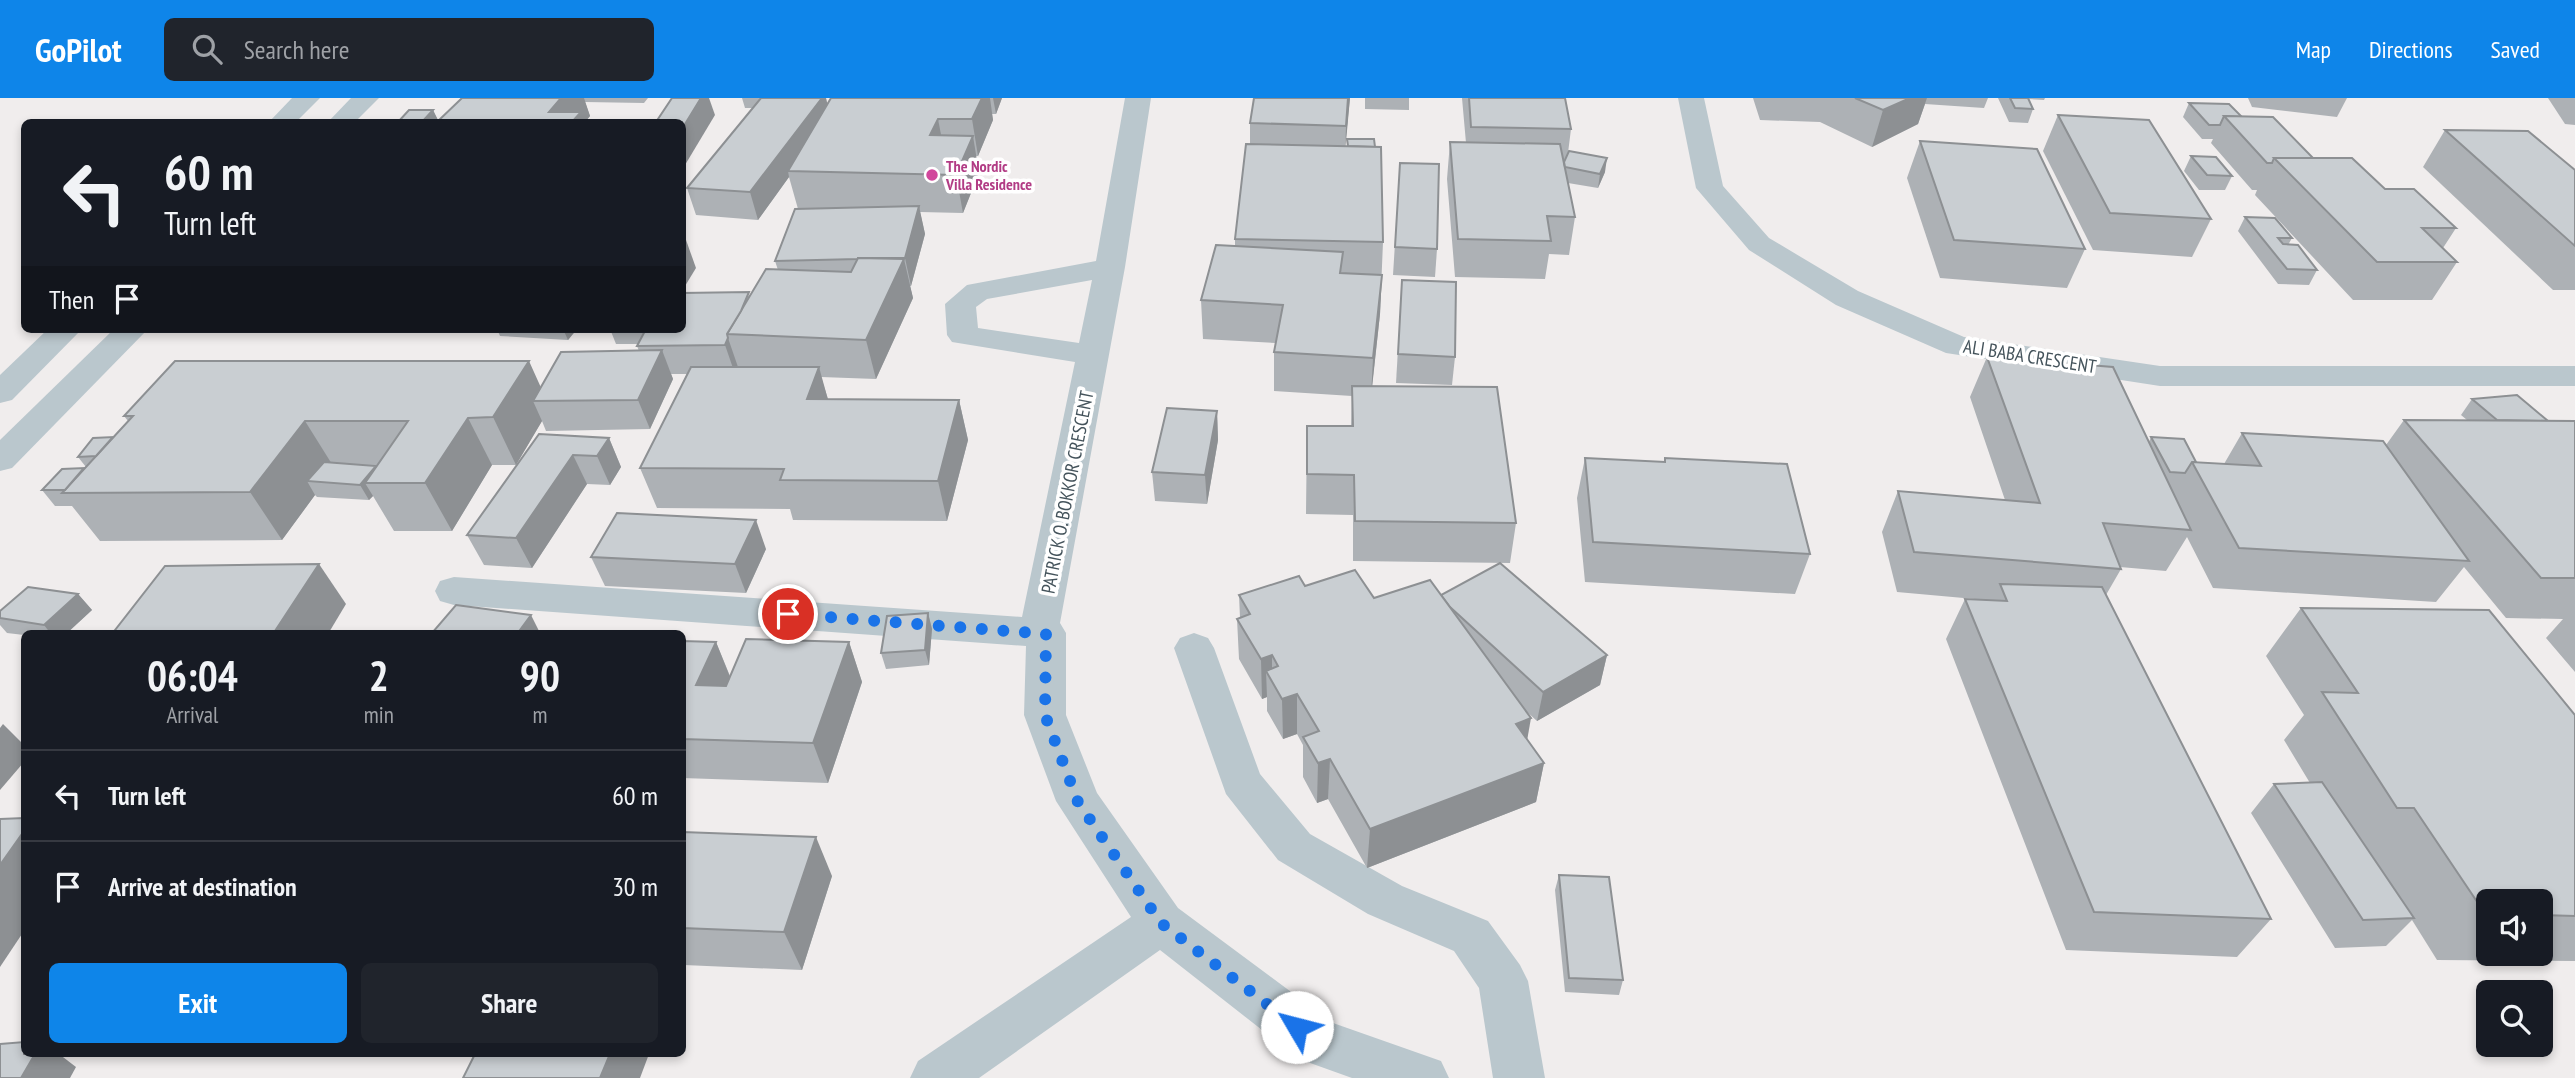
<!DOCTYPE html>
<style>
:root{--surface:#171b24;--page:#20242c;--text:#f1f3f6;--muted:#9ea1a6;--line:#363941;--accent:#0e85e9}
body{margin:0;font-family:"PT Sans Narrow",sans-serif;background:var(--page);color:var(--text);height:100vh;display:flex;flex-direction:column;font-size:26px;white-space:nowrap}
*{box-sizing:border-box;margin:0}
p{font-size:23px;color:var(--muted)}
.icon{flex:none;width:38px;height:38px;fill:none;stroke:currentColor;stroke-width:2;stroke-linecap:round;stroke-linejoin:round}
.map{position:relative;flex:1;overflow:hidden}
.drawer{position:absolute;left:21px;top:532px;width:665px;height:427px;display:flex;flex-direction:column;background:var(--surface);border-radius:10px;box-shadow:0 4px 10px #0003}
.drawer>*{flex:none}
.hud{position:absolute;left:21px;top:21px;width:665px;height:214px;border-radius:10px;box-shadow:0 4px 10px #0003;background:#171b24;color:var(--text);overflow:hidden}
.tools{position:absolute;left:2476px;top:791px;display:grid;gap:14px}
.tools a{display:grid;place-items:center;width:77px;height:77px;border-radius:10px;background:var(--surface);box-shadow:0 4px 10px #0003;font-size:35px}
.pin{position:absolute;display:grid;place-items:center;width:60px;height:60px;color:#fff;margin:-30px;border:4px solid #fff;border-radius:50%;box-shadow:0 2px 7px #0007}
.me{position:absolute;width:77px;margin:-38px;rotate:307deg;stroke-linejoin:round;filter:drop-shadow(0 0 5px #0008)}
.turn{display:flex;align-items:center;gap:24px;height:147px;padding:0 28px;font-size:32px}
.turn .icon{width:91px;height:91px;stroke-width:2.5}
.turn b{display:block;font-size:49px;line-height:60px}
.then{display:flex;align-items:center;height:66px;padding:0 28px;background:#0003;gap:14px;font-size:26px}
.eta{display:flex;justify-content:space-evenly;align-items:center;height:119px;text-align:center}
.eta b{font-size:42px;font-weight:800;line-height:49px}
.primary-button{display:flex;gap:14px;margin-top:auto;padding:14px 28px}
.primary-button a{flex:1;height:80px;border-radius:10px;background:var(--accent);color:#fff;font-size:28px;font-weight:800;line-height:80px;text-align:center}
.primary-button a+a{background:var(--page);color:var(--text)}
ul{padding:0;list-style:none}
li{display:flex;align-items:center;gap:21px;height:91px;padding:0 28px;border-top:2px solid var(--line)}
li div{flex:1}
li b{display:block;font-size:26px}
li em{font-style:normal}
header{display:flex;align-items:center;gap:42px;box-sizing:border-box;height:98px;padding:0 35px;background:var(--accent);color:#fff}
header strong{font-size:33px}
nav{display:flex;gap:38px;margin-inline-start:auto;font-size:24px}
.search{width:490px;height:63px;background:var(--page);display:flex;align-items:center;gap:18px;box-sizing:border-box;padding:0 24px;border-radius:10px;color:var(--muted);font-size:26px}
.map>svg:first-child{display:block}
</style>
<header>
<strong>GoPilot</strong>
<div class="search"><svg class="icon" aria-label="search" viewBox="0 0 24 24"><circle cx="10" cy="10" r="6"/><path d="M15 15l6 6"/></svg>Search here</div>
<nav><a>Map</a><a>Directions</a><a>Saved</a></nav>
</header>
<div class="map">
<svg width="2575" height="980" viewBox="0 0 2575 980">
<rect width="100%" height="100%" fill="#f0eded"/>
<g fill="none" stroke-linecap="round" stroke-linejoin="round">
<g fill="#bac7cd" fill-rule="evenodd">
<polygon points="292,0 320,0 296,24 269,24"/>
<polygon points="351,0 379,0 355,24 328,24"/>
<path d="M1125,0H1151L1125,169L1060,525L1066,535V617L1097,695L1178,810L1333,925L1441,963L1449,980H1352L1299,961L1160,852L979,980H910L918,963L1131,819L1056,703L1024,617L1026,548L454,507L440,503L435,493L440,483L454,479L1022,519L1075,264L952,244L947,237L945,206L967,187L1096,163ZM1092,182L1079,245L978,230L976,209L987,201Z"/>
<polygon points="1678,0 1704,0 1723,88 1769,140 1858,193 1964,239 2160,268 2575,268 2575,288 2160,288 1946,255 1836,207 1749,152 1696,90"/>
<polygon points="48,231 82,231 12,302 0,305 0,277"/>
<polygon points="114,231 148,231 12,370 0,373 0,342"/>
<polygon points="1194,535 1208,540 1214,550 1260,676 1310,736 1402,788 1488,823 1520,867 1528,883 1545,980 1493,980 1479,890 1454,853 1368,816 1278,762 1226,696 1174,550 1180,540"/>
</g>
</g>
<g fill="#adb1b5" fill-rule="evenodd">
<polygon points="462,0 648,0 644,5 585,4 590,18 585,24 398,24 433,12 438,23"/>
<polygon points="742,0 826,0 827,7 831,0 1002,0 996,16 992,16 993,22 978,58 976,58 979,75 963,115 920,114 925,136 911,188 910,188 913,200 876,281 821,279 828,301 959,302 968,342 947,423 793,422 790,411 657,410 640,370 687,276 671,276 673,281 650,331 546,333 542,323 516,367 492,367 452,433 394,433 373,398 369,402 317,399 315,397 282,442 100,443 72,408 55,408 42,392 84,370 86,369 78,359 113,339 128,323 124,318 541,289 639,253 637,248 638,246 616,246 610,231 682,231 750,197 778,172 775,163 811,111 798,111 789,79 758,122 696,117 687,90 753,10 745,10"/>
<polygon points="1255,0 1350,0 1345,48 1347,48 1347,41 1383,144 1380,216 1372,288 1516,425 1510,465 1353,463 1353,417 1306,416 1307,328 1351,328 1352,298 1274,293 1274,254 1276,245 1203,241 1201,202 1235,148 1235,141 1250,46 1250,25"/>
<polygon points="1365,0 1409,0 1409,12 1365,11"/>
<polygon points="1462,0 1565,0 1571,31 1568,55 1605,74 1598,90 1568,85 1575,119 1569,157 1549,156 1545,181 1455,179 1447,81 1450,44 1466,45"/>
<polygon points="1753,0 1988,0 1984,10 1925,6 1918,26 1872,49 1820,24 1760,22"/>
<polygon points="1998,0 2045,0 2044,2 2029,1 2033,11 2028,25 2009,24"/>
<polygon points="2248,0 2347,0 2337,19 2252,9"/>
<polygon points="2548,0 2575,0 2575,27 2565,26"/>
<polygon points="2189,5 2242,19 2313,60 2385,91 2456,130 2443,150 2457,164 2432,202 2353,202 2255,97 2257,92 2252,92 2211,45 2213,41 2202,41 2183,19"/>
<polygon points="2058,17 2211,121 2192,159 2093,152 2043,53"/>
<polygon points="2445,32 2575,72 2575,192 2553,192 2423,69"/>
<polygon points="1920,43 2085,151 2067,190 1940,180 1907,80"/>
<polygon points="2191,58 2232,78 2225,92 2199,92 2184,73"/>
<polygon points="1400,65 1437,151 1435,179 1393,177"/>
<polygon points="2245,119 2292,140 2288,147 2317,172 2309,187 2278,186 2238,133"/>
<polygon points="1402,182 1455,259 1452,287 1396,285"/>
<polygon points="497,231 577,231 568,242 500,238"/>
<polygon points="1987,259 2149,344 2151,339 2196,364 2224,366 2242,335 2386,347 2404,322 2467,322 2461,317 2472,301 2548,323 2575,323 2575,574 2546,540 2563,521 2506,520 2464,469 2436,504 2213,490 2187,439 2166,473 2120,469 2121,471 2106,497 2271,821 2237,859 2066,852 1946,541 1965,501 1986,502 1897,494 1882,434 1898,393 2005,402 1970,299"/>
<polygon points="1217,313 1218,342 1207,406 1155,403 1152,374"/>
<polygon points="539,336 609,340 621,369 610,387 587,386 532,470 484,467 467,437"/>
<polygon points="1585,360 1664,364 1665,360 1810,456 1795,496 1585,484 1577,400"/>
<polygon points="766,451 746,495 605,488 591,459"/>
<polygon points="1305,488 1374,500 1441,497 1607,557 1600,587 1537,623 1526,613 1527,641 1544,665 1536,704 1367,770 1328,701 1317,705 1303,679 1303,647 1297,636 1283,641 1267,613 1267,599 1262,601 1239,561 1237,521 1240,520 1239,497"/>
<polygon points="78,496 92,512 66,536 24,536 24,537 7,535 0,527 0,513"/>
<path d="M2301,510L2575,617V863L2437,862L2412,822L2386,848L2335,850L2251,715L2274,686L2310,685L2284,642L2304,617L2266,558ZM2488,803H2541V856H2488Z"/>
<polygon points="928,515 932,531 929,567 886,571 881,555"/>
<polygon points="682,543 716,544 730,578 849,544 862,584 828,685 682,680"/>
<polygon points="682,734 832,778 802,872 684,867 682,870"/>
<polygon points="1559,777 1623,882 1619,897 1565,894 1555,792"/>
</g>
<g fill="#8d9093">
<polygon points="561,0 584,0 590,18 585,24 553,24 549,14"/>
<polygon points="701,0 709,0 715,17 682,72 682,31"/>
<polygon points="813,0 826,0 831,22 788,73 789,79 758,122 750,94"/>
<polygon points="982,0 990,0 993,22 978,58 972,21"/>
<polygon points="993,0 1002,0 996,16"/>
<polygon points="1348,0 1350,0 1345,55 1346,28"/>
<polygon points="1910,0 1927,0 1918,26 1872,49 1883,12"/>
<polygon points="433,12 439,24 422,24"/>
<polygon points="938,21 945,57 930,37"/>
<polygon points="973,38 979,75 963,115 956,77"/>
<polygon points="1607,60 1605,74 1598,90 1600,76"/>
<polygon points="919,108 925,136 911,188 905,160"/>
<polygon points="686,142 696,170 682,193 682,148"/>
<polygon points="904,161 913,200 876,281 866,242"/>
<polygon points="1382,177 1380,216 1371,299 1373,260"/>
<polygon points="563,231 577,231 568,242"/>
<polygon points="728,240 738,269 735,276 725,247"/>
<polygon points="662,252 673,281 650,331 638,302"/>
<polygon points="529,263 547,303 533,303 542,323 516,367 493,319"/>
<polygon points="819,269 830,309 807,301"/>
<polygon points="959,302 968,342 947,423 938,383"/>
<polygon points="1217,313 1218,342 1207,406 1205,377"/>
<polygon points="468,320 492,367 452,433 425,385"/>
<polygon points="305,323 335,371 307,383 315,397 282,442 250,394"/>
<polygon points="609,340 621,369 610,387 597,358"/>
<polygon points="573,357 587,386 532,470 516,440"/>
<polygon points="376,368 385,383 365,385 373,398 369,402 360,387"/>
<polygon points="756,422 766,451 746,495 735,466"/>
<polygon points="319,466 346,506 328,536 273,536"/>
<polygon points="78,496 92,512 66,536 51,536 44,527"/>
<polygon points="928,515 932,531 929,567 925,552"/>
<polygon points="531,517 539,533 537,536 517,536"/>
<polygon points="716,544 732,584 714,627 696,587"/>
<polygon points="849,544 862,584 828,685 813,645"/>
<polygon points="1272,557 1272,583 1266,573 1267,599 1262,601 1261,561"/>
<polygon points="1607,557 1600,587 1537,623 1543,594"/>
<polygon points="1297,596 1297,636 1283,641 1282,601"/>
<polygon points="1531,620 1524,660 1516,626"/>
<polygon points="3,626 24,647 24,664 0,692 0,630"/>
<polygon points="1330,661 1328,701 1317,705 1318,665"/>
<polygon points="1544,665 1536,704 1367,770 1370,731"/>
<polygon points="24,733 24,833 0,869 0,767"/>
<polygon points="816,739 832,778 802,872 784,834"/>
<polygon points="35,956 59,956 76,969 70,980 21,980"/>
<polygon points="610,956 649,956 640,980 600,980"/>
</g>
<g fill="#c9ced2" stroke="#8d9093" stroke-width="2">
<polygon points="462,0 561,0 549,14 581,14 572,24 437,24"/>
<polygon points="672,0 701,0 682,31 682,24 656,24"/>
<polygon points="761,0 822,0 750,94 687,90"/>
<polygon points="831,0 982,0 972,21 938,21 930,37 973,38 956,77 788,73"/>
<polygon points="1254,0 1348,0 1346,28 1250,25"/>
<polygon points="1469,0 1565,0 1571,31 1471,29"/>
<polygon points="1855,0 1910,0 1883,12"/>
<polygon points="2010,0 2028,0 2033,11 2015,10"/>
<polygon points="2189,5 2229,6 2242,19 2224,18 2220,27 2209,27"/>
<polygon points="409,12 433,12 422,24 398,24"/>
<polygon points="2058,17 2149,22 2211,121 2110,115"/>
<polygon points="2224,18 2273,19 2313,60 2274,60 2272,65 2267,65"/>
<polygon points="2445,32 2528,33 2575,72 2575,148"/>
<polygon points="1347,41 1374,41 1375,49 1348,48"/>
<polygon points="1920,43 2037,51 2085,151 1954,142"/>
<polygon points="1450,44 1560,46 1575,119 1547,118 1551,143 1458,141"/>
<polygon points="1246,46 1381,49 1383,144 1235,141"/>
<polygon points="1569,53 1607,60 1600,76 1565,69 1564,64"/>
<polygon points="2191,58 2216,59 2232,78 2207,77"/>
<polygon points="2274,60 2352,60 2385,91 2414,91 2456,130 2422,130 2457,164 2377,164"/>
<polygon points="1400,65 1439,66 1437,151 1395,149"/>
<polygon points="919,108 905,160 858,160 858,161 775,163 795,111"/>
<polygon points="2245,119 2275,120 2292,140 2278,140 2283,146 2298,147 2317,172 2287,171"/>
<polygon points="1216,147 1343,154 1340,175 1382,177 1373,260 1274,254 1283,207 1201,202"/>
<polygon points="858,160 904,161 866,242 727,236 766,171 851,174"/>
<polygon points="1402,182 1456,184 1455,259 1398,256"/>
<polygon points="749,194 741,213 727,236 728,240 725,247 637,248 646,231 682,231 682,195"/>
<polygon points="662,252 638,302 533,303 561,254"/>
<polygon points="1987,259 2113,269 2191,432 2103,425 2121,471 1914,454 1898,393 2040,405"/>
<polygon points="175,263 529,263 493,319 468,320 425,385 365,385 408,323 305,323 250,394 62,395 133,318 124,318"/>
<polygon points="691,269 819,269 807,301 959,302 938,383 780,382 784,371 640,370"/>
<polygon points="1352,288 1497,289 1516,425 1355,423 1354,377 1307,376 1307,328 1353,328"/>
<polygon points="2517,297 2548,323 2497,322 2472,301"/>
<polygon points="1167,310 1217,313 1205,377 1152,374"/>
<polygon points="2404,322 2575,323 2575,480 2541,480"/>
<polygon points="2242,335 2383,343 2469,463 2239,450 2192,364 2261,368"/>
<polygon points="539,336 609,340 597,358 573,357 516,440 467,437"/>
<polygon points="113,339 96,358 78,359 93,340"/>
<polygon points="2151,339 2184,341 2196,364 2192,364 2185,375 2170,374"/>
<polygon points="1585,360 1665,364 1665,360 1787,366 1810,456 1593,444"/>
<polygon points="324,364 376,368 360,387 307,383"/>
<polygon points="84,370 65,392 42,392 62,371"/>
<polygon points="617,415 756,422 735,466 591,459"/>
<polygon points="1500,465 1607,557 1543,594 1450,509 1441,497"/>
<polygon points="319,466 273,536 112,536 165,468"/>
<polygon points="1355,472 1374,500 1430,482 1531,620 1516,626 1544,665 1370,731 1330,661 1318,665 1303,639 1319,633 1297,596 1282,601 1266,573 1278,568 1272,557 1261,561 1237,521 1250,516 1239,497 1299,478 1305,488"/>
<polygon points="2000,486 2102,489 2271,821 2094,814 1965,501 2007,503"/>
<polygon points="28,489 78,496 44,527 0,520 0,513"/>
<polygon points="456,507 531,517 517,536 432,535"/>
<polygon points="2301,510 2489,512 2575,617 2575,818 2541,817 2541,803 2488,803 2488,817 2486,817 2414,710 2397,710 2322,594 2358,595"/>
<polygon points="928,515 925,552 881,555 887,518"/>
<polygon points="401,534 434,536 400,536"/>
<polygon points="746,541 849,544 813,645 682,641 682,543 716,544 696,587 726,588"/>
<polygon points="2322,684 2414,820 2363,822 2274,686"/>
<polygon points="24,720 24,733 0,767 0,721"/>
<polygon points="682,734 816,739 784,834 682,830"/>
<polygon points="1559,777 1609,779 1623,882 1569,880"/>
<polygon points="24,944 24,956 35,956 21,980 0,980 0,946"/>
<polygon points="475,956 610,956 600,980 463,980"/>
</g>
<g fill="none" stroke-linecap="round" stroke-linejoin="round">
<polyline stroke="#1a73e8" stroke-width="12" stroke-dasharray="0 21.6" points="788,516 1046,536 1045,617 1078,704 1161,825 1297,929"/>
</g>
<circle fill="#d1479c" stroke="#fff" stroke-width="2.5" cx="932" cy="77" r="7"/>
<g text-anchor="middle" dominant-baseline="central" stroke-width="7" stroke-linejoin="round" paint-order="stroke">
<g font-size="16" font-weight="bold" fill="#b23c85" stroke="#fff" text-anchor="start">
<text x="946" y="68">The Nordic<tspan x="946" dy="18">Villa Residence</tspan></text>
</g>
<g font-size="19" fill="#44535b" stroke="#fff">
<text transform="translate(2030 258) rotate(9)">ALI BABA CRESCENT</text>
<text transform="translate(1067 394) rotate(-79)">PATRICK O. BOKKOR CRESCENT</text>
</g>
</g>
</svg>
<div class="tools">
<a><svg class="icon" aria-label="sound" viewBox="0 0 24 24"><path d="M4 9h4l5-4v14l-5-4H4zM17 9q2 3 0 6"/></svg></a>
<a><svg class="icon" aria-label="search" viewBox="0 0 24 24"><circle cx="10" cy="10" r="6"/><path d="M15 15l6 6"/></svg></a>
</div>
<div class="pin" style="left:788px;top:516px;background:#d93025"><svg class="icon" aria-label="arrive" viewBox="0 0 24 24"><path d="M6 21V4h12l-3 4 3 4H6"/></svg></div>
<svg class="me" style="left:1297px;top:929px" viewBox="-20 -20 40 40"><circle r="19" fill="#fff"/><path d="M0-13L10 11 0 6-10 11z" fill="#1a73e8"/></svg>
<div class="hud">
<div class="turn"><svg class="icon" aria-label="left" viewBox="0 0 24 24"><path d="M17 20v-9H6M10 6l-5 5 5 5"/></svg><div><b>60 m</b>Turn left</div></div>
<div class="then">Then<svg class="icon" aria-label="arrive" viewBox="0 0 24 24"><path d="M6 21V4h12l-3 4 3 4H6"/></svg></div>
</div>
<section class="drawer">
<div class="eta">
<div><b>06:04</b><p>Arrival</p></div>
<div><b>2</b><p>min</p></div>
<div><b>90</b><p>m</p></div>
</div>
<ul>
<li><svg class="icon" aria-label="left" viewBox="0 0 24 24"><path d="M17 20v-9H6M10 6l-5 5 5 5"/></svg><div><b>Turn left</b></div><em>60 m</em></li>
<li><svg class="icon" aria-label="arrive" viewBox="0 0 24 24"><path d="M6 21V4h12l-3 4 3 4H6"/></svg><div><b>Arrive at destination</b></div><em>30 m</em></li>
</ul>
<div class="primary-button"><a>Exit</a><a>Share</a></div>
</section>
</div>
